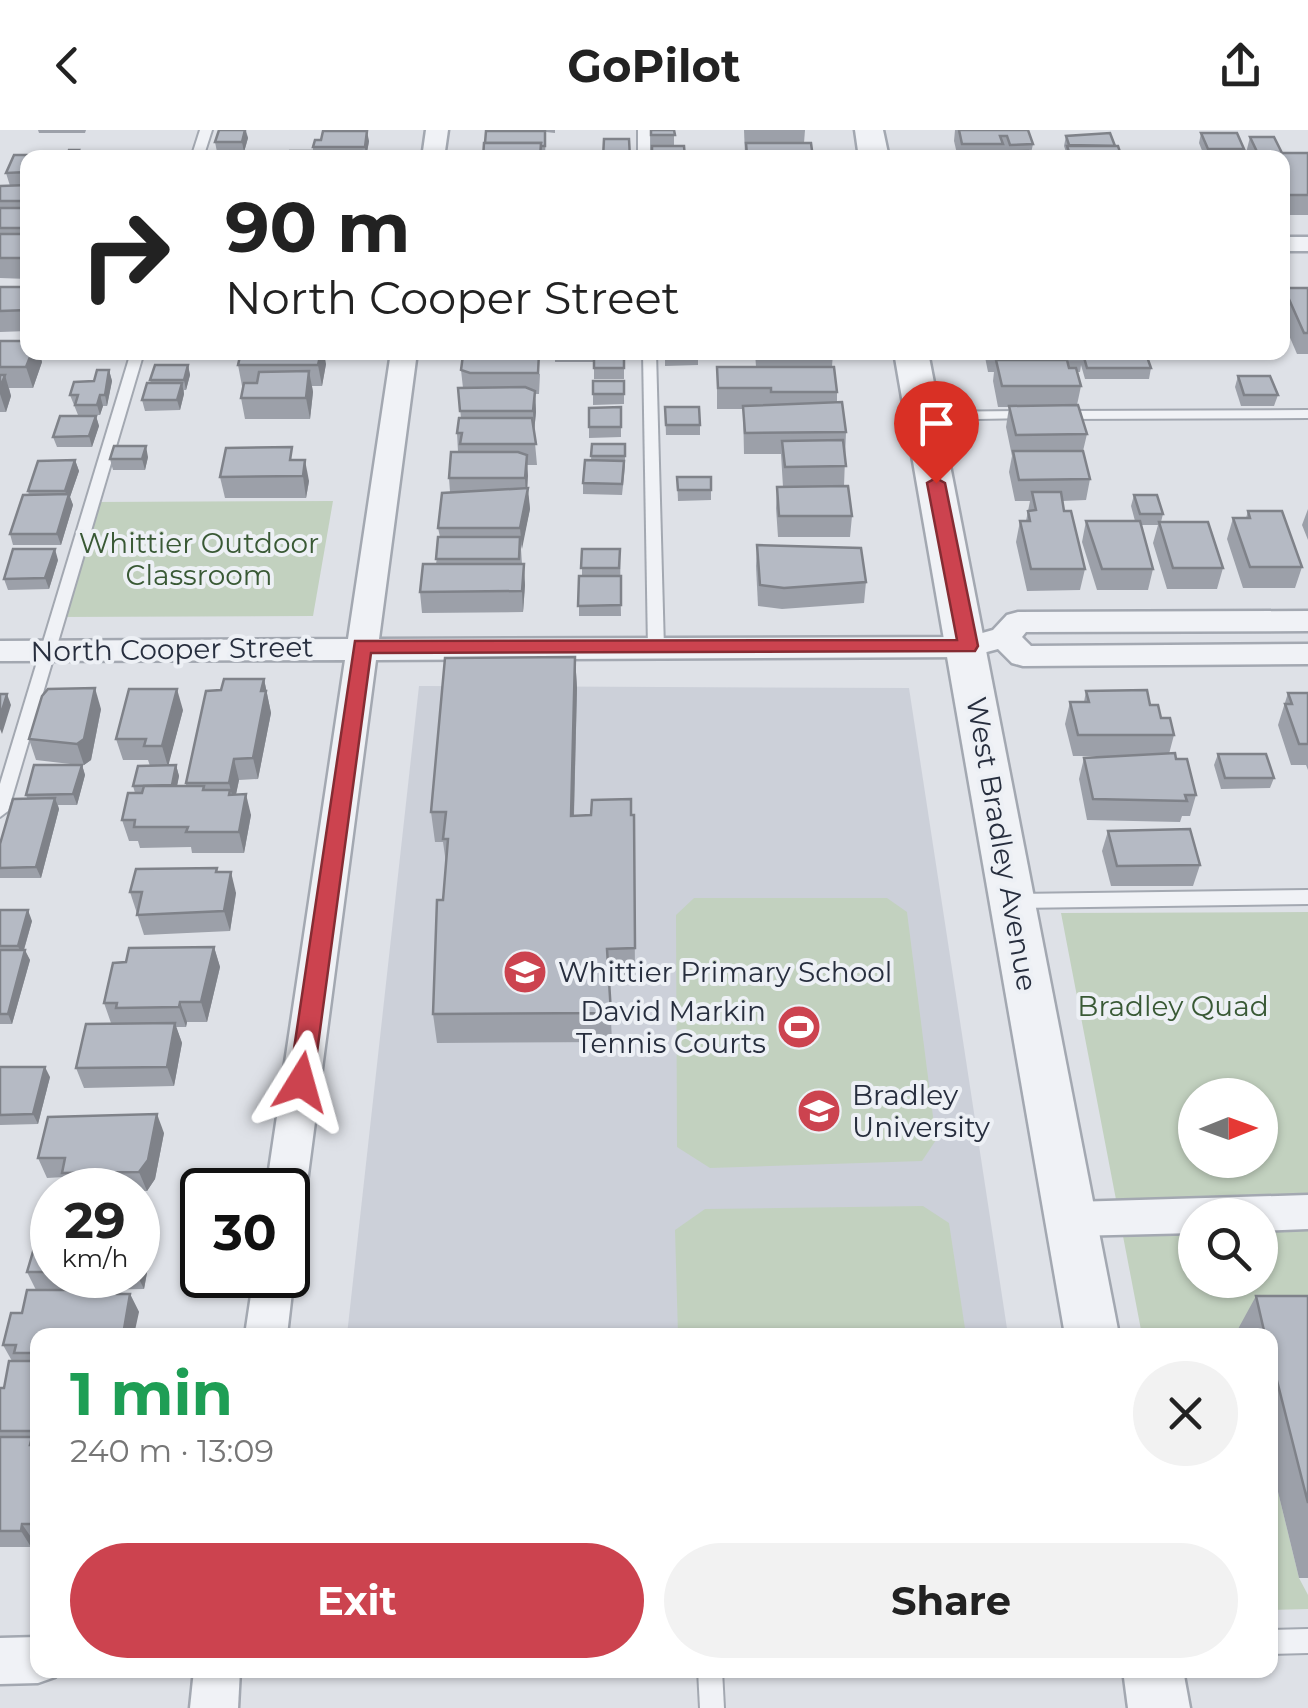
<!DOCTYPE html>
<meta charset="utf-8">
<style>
:root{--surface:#fff;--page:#f2f2f2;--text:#222;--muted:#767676;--accent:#cc434f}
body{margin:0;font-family:Montserrat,sans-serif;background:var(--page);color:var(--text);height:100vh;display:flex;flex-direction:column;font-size:38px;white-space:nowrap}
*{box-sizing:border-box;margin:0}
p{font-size:32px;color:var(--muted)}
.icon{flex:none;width:55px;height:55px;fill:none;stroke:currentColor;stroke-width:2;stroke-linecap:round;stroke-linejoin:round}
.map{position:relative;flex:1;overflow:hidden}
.drawer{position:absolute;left:30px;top:1198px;width:1248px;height:350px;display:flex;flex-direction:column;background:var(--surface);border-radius:20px;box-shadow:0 2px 8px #0004}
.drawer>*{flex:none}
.hud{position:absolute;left:20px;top:20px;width:1270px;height:210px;border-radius:20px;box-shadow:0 2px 8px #0004;background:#fff;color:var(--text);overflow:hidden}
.needle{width:65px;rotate:89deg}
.buttons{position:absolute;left:1178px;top:948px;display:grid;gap:20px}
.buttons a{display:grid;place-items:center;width:100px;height:100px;border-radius:50%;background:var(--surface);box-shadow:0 2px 8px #0004;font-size:50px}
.speed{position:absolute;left:30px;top:1038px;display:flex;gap:20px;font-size:50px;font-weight:700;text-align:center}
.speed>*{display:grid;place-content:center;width:130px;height:130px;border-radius:50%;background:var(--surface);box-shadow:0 2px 8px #0004;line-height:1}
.speed small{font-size:25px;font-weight:400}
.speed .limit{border:5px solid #111;border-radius:15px;background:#fff;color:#111}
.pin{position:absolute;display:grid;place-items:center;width:85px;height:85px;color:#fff;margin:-102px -42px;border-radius:50% 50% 50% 0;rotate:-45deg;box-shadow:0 0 10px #0007}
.pin .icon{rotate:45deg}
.me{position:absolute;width:110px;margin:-55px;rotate:8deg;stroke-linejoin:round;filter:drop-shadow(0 0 8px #0008)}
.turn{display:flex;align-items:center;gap:35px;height:210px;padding:0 40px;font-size:45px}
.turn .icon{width:130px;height:130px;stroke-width:2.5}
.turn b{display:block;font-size:70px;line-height:85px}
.round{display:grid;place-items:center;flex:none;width:105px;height:105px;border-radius:52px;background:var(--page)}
.head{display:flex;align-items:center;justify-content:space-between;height:170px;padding:0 40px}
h1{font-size:60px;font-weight:700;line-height:75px;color:#1e9e55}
.button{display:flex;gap:20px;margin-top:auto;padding:20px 40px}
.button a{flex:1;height:115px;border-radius:60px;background:var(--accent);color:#fff;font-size:40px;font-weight:700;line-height:115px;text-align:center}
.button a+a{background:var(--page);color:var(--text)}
header{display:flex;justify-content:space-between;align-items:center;height:130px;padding:0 40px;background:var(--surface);font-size:45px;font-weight:700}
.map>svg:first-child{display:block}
</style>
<header><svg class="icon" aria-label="back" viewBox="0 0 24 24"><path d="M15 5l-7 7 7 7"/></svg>GoPilot<svg class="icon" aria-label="share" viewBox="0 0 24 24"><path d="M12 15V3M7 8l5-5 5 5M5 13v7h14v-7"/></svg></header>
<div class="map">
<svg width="1308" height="1578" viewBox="0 0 1308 1578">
<rect width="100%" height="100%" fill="#dee1e7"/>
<polygon fill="#ccd0d9" points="419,556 909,558 1008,1205 347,1205"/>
<g fill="#c2d1bf" fill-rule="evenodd">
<polygon points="333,371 313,486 57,487 92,372"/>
<polygon points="694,768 887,768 907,782 936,1010 922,1031 710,1038 677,1017 676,785"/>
<path d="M1308,782V1199L1239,1200L1240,1205H1142L1061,783ZM1195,965H1260V1030H1195ZM1195,1085H1260V1150H1195Z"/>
<polygon points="923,1076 949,1093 966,1205 678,1205 675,1100 705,1079"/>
<polygon points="1270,1329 1299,1448 1308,1465 1308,1479 1270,1480"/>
</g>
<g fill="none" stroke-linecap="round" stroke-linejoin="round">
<defs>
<g id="service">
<polygon points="200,0 212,0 203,28 191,28"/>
<rect x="638" y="0" width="12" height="28"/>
<polygon points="131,222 144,222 8,681 0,687 0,654"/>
<polygon points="643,222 656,222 664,519 656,524 648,519"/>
<polygon points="1308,280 1308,288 1059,289 1052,285 1059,281"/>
<polygon points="1028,281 1035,285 1033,288 924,290 917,286 924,282"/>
<polygon points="1308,760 1308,774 1014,778 1005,771 1014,764"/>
<polygon points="1308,1499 1308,1523 1270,1524 1270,1500"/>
<polygon points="698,1540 722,1540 724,1578 700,1578"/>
</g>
<g id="minor">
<polygon points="426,0 448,0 444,28 422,28"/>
<rect x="1282" y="107" width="26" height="14"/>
<polygon points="391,222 417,222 379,509 968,507 993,500 1007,485 1018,482 1308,481 1308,501 1026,502 1022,507 1031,516 1308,514 1308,534 1023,536 1012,533 998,519 968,527 376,530 306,1060 300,1072 288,1076 288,1060 266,1060 345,530 0,531 0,511 348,509"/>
<polygon points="1308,1065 1308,1099 1260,1101 1260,1085 1195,1085 1195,1103 1073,1106 1059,1101 1053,1089 1059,1077 1073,1072"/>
<polygon points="288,1132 294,1145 287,1205 245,1205 254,1145 288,1145"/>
<polygon points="38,1507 38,1540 57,1540 55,1547 38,1553 0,1554 0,1508"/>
<polygon points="194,1540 240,1540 238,1578 190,1578"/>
</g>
<g id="tertiary">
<polygon points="855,0 883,0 889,28 859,28"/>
<polygon points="894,222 928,222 1119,1205 1065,1205"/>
<polygon points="1123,1540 1183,1540 1190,1578 1128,1578"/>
</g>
</defs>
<use href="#service" stroke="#a3a8b1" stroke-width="4"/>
<use href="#minor" stroke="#a3a8b1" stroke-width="5"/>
<use href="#tertiary" stroke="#a3a8b1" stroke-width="5"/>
<use href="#service" fill="#f0f2f6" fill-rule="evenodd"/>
<use href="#minor" fill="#f0f2f6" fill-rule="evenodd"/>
<use href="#tertiary" fill="#f0f2f6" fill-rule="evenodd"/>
</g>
<g fill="#9ca0a9">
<polygon points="38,0 86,0 85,3 39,3"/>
<polygon points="219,0 246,0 248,8 244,22 217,22 215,12"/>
<polygon points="522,0 555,0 555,3 546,2 545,26 541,26 541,28 483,28"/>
<rect x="651" y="0" width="23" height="16"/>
<polygon points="744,0 805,0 804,13 745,25"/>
<polygon points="955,0 1028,0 1033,14 1030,28 958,28 954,11"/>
<polygon points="1201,3 1244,19 1242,27 1245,27 1250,7 1282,23 1308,23 1308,85 1282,85 1282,28 1205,28 1199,13"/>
<polygon points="1066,6 1115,16 1122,28 1065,28 1066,22 1064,16"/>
<polygon points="369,11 366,28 288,28 313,21 313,17"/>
<polygon points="69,20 79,20 80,25 103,25 103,28 28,28 28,149 0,148 0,56 10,56 6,43 14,25 68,25"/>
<polygon points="0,157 28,157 28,201 0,202"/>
<polygon points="1284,158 1308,158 1308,224 1297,224 1282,189 1282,164"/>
<polygon points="0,211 28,222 39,222 42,232 33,258 9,258 11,266 6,282 0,282"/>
<polygon points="92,222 125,222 92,224"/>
<rect x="148" y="222" width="38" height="3"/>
<polygon points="555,222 608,222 608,226 624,226 624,249 594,249 594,232 555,232"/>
<polygon points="665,222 698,222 698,235 665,236"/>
<polygon points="755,222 833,222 832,237 837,262 837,272 846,302 844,356 852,386 850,407 778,407 776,378 777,357 783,357 781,324 744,324 743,279 717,279 717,237 756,237"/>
<polygon points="984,222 1084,222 1083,224 1151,238 1149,249 1085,249 1081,235 1080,242 1077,242 1081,256 1077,275 1087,304 1083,321 1090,349 1086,370 1062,371 1064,381 1085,439 1080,460 1027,461 1016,412 1020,391 1026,391 1030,371 1015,371 1009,342 1012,326 1006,297 1009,277 998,277 993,251 994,242 988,242"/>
<polygon points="473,225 540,244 539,264 535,264 536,282 534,302 537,335 527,335 527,358 530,379 521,419 522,434 525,455 523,482 422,483 420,462 436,434 440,407 438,398 450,362 449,348 458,322 457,303 461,288 458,258 463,258 461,240"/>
<polygon points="326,234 322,256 312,256 313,262 310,289 245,289 241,268 243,256 242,256 238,235"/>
<polygon points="188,235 190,245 186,260 184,260 184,264 180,280 145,281 142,270 151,253 150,250"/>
<polygon points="109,240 112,251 107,276 103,276 100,285 78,285 70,265 94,251"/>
<polygon points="1238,246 1278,265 1274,276 1241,276 1235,257"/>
<polygon points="593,251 624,251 624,274 593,275"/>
<polygon points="621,277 621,307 589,308 589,278"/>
<polygon points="665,277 700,295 700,305 666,305"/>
<polygon points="96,286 99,296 92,317 57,317 53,307"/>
<polygon points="592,314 625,314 625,337 622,365 583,364 583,353 591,330"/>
<polygon points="148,327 145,340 113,340 110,329"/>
<polygon points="75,330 79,341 70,367 73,375 61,415 13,415 10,404 29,365 28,361"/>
<polygon points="294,330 309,351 306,368 225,368 220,347"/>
<polygon points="677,347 711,347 711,370 678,371"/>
<polygon points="1134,365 1163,384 1161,392 1223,438 1217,459 1167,459 1153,413 1158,395 1141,395 1153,439 1148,460 1097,460 1082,412 1086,391 1135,391 1131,376"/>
<polygon points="1308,379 1308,410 1302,395"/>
<polygon points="1248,381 1302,437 1295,458 1243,458 1227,409 1233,388 1246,388"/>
<polygon points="757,415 866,452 864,473 782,479 758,476 756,436"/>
<polygon points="582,419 620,419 621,486 579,486 579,446 582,446"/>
<polygon points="58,430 49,459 8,460 4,449"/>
<polygon points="575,527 577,558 574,686 634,685 635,848 609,848 612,912 437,913 433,884 446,733 443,712 435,712 431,682"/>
<polygon points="264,549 271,583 258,649 239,650 236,664 251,685 244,723 192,723 191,717 140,718 138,711 129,711 122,690 135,663 133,656 150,636 148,630 123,630 116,609 183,580 168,635 176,635 179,646 177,656 186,656 186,653 221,560"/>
<polygon points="1086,561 1150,575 1161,588 1174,605 1169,624 1176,629 1196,665 1190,686 1182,686 1180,692 1087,690 1079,649 1084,628 1130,626 1073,626 1065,594 1070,572 1084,572"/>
<polygon points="1288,563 1308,563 1308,640 1306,635 1291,635 1278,595"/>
<polygon points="101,579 91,630 84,635 82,635 85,645 77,675 58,675 59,679 41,748 0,748 0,714 27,668 26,665 79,635 36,630 29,609"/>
<polygon points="1218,624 1274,648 1270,658 1221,659 1214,635"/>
<polygon points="1108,701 1200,735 1193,756 1111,756 1102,721"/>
<polygon points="218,742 236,763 230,801 144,805 130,762"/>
<polygon points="0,780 32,791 24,820 30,830 12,894 0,894"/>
<polygon points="214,817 220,837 207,892 187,892 186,897 176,897 182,913 174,956 84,958 76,938 111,893 104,873 126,832"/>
<polygon points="0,937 50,947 38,994 0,995"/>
<polygon points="164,1003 155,1049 147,1061 70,1060 64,1047 47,1048 38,1028"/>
<polygon points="52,1081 52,1145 138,1145 155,1099 144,1159 86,1160 130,1164 139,1182 38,1205 38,1410 33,1410 31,1417 0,1417 0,1258 4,1258 12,1231 3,1215 36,1160 27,1142"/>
<polygon points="1256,1166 1308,1166 1308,1448 1299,1448 1270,1329 1270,1205 1240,1205 1238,1199"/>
</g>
<g fill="#7f8289">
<polygon points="245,0 248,8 244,22 242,12"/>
<polygon points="367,1 369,11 366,28 365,17"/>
<polygon points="32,222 39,222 42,232 33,258 26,237"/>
<polygon points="321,222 324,222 326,234 322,256 318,235"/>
<polygon points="188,235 190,245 186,260 184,250"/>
<polygon points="109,240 112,251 107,276 105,265"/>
<polygon points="309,241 313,262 310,289 306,268"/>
<polygon points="5,245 11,266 6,282 0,264 0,258"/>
<polygon points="182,253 184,264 180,280 177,270"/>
<polygon points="535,261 536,282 534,302 533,281"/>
<polygon points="100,265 103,276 100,285 97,275"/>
<polygon points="96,286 99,296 92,317 89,306"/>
<polygon points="146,316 148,327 145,340 142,329"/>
<polygon points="527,325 528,346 527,366 528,358 530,379 522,419 520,398 526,368 525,348"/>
<polygon points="75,330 79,341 70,367 73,375 61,415 57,404 68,369 65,361"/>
<polygon points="305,330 309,351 306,368 303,346"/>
<polygon points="55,419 58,430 49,459 45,448"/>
<polygon points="524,434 525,455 523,482 522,461"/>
<polygon points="575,527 577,558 573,716 571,686"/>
<polygon points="264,549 271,583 258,649 253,628"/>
<polygon points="95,558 101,579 91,630 84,635 77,614"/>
<polygon points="177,559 183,580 168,637 162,616"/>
<polygon points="7,564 11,575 2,604 0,599 0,587"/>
<polygon points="234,629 239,650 234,674 229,653"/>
<polygon points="82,635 85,645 77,675 73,664"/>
<polygon points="176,635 179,646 175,666 172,655"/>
<polygon points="246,664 251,685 244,723 239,702"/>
<polygon points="55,668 59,679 41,748 36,737"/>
<polygon points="231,742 236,763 230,801 224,781"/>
<polygon points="28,780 32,791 22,826 18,816"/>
<polygon points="214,817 220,837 207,892 201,872"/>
<polygon points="25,820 30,830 12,894 8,884"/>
<polygon points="180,872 187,892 186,897 179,877"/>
<polygon points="175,893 182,913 174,956 167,937"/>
<polygon points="45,937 50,947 38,994 33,984"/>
<polygon points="157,984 164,1003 155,1049 147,1061 139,1042"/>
<polygon points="148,1080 155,1099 144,1159 137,1145 138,1132"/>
<polygon points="130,1164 139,1182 134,1205 123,1205"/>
<polygon points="22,1394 33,1410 31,1417 21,1401"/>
</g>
<g fill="#b5bac4" stroke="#7f8289" stroke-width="2.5">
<polygon points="219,0 245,0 242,12 215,12"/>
<polygon points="651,0 674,0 675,5 651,5"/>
<polygon points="959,0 1028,0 1033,14 1010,15 1007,6 1000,6 1003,14 962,14"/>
<polygon points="323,1 367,1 365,17 313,17 315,10 321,10"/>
<polygon points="486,1 545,1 545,16 540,16 541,13 485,13"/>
<polygon points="1110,3 1115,16 1069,15 1066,6"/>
<polygon points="1201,3 1237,3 1244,19 1208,19"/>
<polygon points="1250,7 1274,7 1282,23 1308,23 1308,65 1282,65 1282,28 1260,28"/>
<polygon points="604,9 629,9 630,28 603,28"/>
<polygon points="484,13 541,13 540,28 483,28"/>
<polygon points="746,13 811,13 813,28 738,28 738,25 747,25"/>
<polygon points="652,16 684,16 685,28 652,28"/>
<polygon points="1067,16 1118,16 1122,28 1071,28"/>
<polygon points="69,20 79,20 77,25 103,25 102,28 28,28 28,42 6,43 14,25 68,25"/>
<polygon points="290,21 361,21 359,28 288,28"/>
<polygon points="1028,21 1030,28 973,28 972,22"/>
<polygon points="28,55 28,71 0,71 0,56"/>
<rect x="0" y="78" width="28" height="20"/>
<rect x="0" y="104" width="28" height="24"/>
<polygon points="0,157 28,157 28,180 0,181"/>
<polygon points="1284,158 1308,158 1308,203 1304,203"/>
<polygon points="0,211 28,211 28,222 32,222 26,237 0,237"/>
<polygon points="241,222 321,222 318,235 238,235"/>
<polygon points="473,222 539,223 538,243 470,243 461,240 463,225 473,225"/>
<rect x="665" y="222" width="33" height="3"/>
<polygon points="762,222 833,222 833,224 767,224"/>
<polygon points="1083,224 1146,224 1151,238 1087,238"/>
<rect x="594" y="226" width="30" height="12"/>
<polygon points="996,230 1067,230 1069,238 1076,238 1081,256 1002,256"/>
<polygon points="155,235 188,235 184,250 150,250"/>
<polygon points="717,237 834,237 837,262 771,262 771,258 718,258"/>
<polygon points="97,240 109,240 105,265 100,265 97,275 75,275 78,265 70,265 74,252 94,251"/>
<polygon points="309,241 306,268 241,268 244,253 257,253 259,242"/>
<polygon points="0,245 5,245 0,258"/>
<polygon points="1238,246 1270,246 1278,265 1244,265"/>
<rect x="593" y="251" width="31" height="13"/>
<polygon points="147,253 182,253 177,270 142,270"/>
<polygon points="525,257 535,261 533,281 460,281 458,258"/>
<polygon points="842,272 846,302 745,303 743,276"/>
<polygon points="1078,275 1087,304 1016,305 1009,276"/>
<polygon points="621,277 621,297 589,297 589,278"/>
<polygon points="665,277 699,277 700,295 666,295"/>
<polygon points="60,286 96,286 89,306 53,307"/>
<polygon points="459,288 532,288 536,314 460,314 462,303 457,303"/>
<polygon points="843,310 846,336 785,337 782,311"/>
<polygon points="592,314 625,314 625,326 591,326"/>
<polygon points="114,316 146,316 142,329 110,329"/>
<polygon points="292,317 290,330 305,330 303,346 220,347 226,318"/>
<polygon points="1013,321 1083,321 1090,349 1019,350"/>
<polygon points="451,322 518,322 527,325 525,348 449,348"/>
<polygon points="75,330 65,361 28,361 38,331"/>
<polygon points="585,330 624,331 622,354 583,353"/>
<polygon points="677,347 711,347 711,360 678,360"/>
<polygon points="848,356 852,386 779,386 777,357"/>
<polygon points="528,358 520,398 438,398 442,363"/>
<polygon points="1032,362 1061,362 1064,381 1071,381 1085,439 1031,439 1020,391 1030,391 1028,381 1036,380"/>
<polygon points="69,364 57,404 10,404 23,365"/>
<polygon points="1134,365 1157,365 1163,384 1140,384"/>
<polygon points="1248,381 1282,381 1302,437 1250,437 1233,388 1250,388"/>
<polygon points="1086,391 1140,391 1153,439 1102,439"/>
<polygon points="1159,392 1208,392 1223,438 1173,438"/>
<polygon points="438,407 520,407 519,429 436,429"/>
<polygon points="757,415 861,418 866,452 784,458 760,455"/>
<polygon points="13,419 55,419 45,448 4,449"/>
<polygon points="582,419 620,419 619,438 581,438"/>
<polygon points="423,434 524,434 522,461 420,462"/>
<polygon points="579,446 621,446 621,475 578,476"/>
<polygon points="575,527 571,686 591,685 592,670 631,669 631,685 634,685 635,818 607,819 611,883 433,884 437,770 443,770 448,709 443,709 446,682 431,682 445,528"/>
<polygon points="224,549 264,549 261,561 266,561 253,628 234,629 229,653 186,653 206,561 221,560"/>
<polygon points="95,558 84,609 77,614 29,609 42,566 48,559"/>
<polygon points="129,559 177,559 162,616 144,616 146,609 116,609"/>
<polygon points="1147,560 1150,575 1158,575 1161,588 1170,588 1174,605 1078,605 1070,572 1089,572 1086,561"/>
<polygon points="1288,563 1308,563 1308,614 1299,614 1285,574 1292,574"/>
<polygon points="0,564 7,564 0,587"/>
<polygon points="1175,623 1176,629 1187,629 1196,665 1185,665 1187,671 1093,669 1084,628"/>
<polygon points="1218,624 1266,624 1274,648 1225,648"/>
<polygon points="34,635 82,635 73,664 26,665"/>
<polygon points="176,635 172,655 133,656 138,636"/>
<polygon points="144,656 204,656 203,660 230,660 229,665 246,664 239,702 186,702 188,697 134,697 135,690 122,690 128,663 142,663"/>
<polygon points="55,668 36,737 0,738 0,714 13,669"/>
<polygon points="1190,699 1200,735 1117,736 1108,701"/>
<polygon points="217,738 216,742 231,742 224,781 137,785 142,762 130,762 136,739"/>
<polygon points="0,780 28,780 18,816 0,816"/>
<polygon points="214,817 201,872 180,872 179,877 116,878 117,873 104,873 113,833 126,832 129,818"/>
<polygon points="0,820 25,820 8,884 0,884"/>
<polygon points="175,893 167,937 76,938 86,894"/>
<polygon points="0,937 45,937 33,984 0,985"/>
<polygon points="157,984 148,1030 139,1042 62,1043 65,1028 38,1028 48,987"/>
<polygon points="138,1080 148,1080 138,1132"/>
<polygon points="45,1081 52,1081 52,1142 27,1142"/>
<polygon points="27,1160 118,1160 117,1164 130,1164 123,1205 38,1205 38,1223 14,1223 16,1215 3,1215 11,1183 22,1183"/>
<polygon points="1256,1166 1308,1166 1308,1373 1270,1223 1270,1205 1265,1205"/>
<polygon points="9,1231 38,1231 38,1301 0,1301 0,1258 4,1258"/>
<polygon points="0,1307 32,1307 30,1315 38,1315 38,1394 22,1394 21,1401 0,1401"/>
</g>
<polygon fill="#cc434f" stroke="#852c33" stroke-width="2.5" points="936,348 945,353 978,516 975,521 371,523 313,952 301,962 292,959 289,952 355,511 957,510 927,353"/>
<defs>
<symbol id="school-disc" viewBox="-11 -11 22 22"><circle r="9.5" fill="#cc434f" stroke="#edf0f5"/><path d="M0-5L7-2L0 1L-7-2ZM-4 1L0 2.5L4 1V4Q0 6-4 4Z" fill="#fff"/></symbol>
<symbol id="stadium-disc" viewBox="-11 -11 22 22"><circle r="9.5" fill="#cc434f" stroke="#edf0f5"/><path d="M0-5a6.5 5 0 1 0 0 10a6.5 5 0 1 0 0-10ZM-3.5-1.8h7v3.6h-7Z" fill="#fff"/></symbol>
<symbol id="university-disc" viewBox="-11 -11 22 22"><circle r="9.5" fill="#cc434f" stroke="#edf0f5"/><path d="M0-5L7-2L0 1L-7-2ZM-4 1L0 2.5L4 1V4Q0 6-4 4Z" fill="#fff"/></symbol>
</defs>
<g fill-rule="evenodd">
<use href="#school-disc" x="500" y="817" width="50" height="50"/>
<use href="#stadium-disc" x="774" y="872" width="50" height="50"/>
<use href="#university-disc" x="794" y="956" width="50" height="50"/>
</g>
<g text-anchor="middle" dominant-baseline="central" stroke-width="8" stroke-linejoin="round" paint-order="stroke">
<g font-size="28" fill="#395935" stroke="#edf0f5">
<text x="199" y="413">Whittier Outdoor<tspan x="199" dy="32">Classroom</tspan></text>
<text x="1173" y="876">Bradley Quad</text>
</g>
<g font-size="28" fill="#272e3e" stroke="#edf0f5">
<text transform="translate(172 519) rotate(-1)">North Cooper Street</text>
<text transform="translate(1002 714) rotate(80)">West Bradley Avenue</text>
</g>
<g font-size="28" fill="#272e3e" stroke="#edf0f5" text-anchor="start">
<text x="558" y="842">Whittier Primary School</text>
<text x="766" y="881" text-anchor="end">David Markin<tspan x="766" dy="32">Tennis Courts</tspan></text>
<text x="852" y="965">Bradley<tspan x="852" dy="32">University</tspan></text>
</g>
</g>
</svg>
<div class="buttons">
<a><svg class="needle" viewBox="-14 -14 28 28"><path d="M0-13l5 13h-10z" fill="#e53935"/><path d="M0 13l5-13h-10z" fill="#767676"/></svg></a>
<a><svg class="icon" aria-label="search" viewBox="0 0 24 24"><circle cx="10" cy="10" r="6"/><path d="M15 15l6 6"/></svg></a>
</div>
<div class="speed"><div>29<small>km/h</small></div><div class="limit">30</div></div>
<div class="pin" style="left:936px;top:353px;background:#d93025"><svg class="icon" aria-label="arrive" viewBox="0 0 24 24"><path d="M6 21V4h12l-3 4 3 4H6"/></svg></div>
<svg class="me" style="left:301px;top:952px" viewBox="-20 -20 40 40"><path d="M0-17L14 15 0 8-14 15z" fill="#cc434f" stroke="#fff" stroke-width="4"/></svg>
<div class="hud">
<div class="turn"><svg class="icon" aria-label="right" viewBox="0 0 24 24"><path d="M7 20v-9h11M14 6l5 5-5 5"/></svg><div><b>90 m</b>North Cooper Street</div></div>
</div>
<section class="drawer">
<div class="head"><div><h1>1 min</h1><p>240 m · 13:09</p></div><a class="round"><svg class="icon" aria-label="close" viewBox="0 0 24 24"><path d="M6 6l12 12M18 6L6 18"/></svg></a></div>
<div class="button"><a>Exit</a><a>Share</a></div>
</section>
</div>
